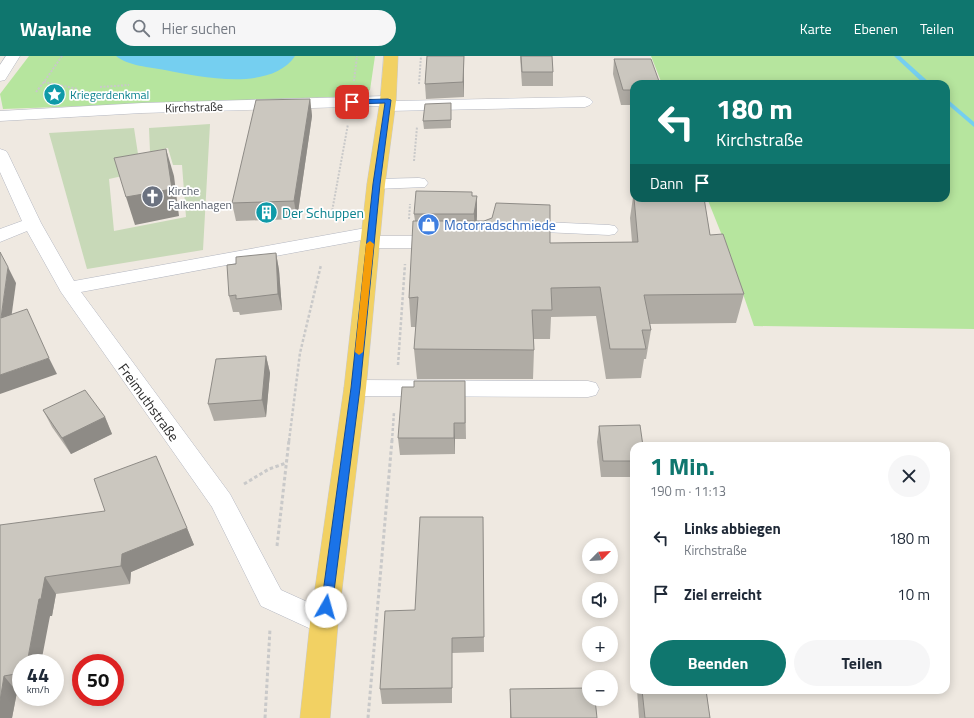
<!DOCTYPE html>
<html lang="de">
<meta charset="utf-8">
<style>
:root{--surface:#fff;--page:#f6f6f7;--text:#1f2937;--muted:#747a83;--accent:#0f766e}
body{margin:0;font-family:"Titillium Web",sans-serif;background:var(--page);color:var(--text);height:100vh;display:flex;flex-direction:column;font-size:15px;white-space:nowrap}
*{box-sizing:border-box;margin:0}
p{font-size:13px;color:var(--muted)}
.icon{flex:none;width:22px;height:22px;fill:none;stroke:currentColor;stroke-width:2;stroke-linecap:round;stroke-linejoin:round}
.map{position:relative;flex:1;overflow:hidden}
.panel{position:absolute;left:630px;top:386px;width:320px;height:252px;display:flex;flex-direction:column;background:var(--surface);border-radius:12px;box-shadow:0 2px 10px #0003}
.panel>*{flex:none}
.hud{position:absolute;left:630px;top:24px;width:320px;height:122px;border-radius:12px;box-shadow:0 2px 10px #0003;background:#0f766e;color:#fff;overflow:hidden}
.needle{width:26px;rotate:66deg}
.fabs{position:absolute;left:582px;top:482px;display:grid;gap:8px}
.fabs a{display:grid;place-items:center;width:36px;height:36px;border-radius:50%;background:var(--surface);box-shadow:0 2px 10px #0003;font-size:20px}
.speed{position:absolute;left:12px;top:598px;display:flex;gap:8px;font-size:20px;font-weight:700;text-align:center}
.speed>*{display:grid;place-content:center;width:52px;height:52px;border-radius:50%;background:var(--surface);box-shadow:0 2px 10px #0003;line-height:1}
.speed small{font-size:10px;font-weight:400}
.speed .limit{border:6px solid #d22;background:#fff;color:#111}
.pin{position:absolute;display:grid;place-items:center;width:34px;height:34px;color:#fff;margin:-17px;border-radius:8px;box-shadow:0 2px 6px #0006}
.me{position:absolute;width:44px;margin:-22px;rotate:7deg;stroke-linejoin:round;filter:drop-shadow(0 0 3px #0008)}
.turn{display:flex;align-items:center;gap:14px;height:84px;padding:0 20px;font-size:18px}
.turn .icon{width:52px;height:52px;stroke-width:2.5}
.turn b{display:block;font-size:28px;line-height:34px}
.then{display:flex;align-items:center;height:38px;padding:0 20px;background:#0003;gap:8px;font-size:15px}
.round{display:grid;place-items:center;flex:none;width:42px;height:42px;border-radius:21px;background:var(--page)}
.head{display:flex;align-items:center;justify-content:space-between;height:68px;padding:0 20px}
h1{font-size:24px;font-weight:700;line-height:30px;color:var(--accent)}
.button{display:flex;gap:8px;margin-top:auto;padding:8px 20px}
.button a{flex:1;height:46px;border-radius:24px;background:var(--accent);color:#fff;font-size:16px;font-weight:700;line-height:46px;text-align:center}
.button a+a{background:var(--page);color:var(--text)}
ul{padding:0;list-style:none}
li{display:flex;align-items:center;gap:12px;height:56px;padding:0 20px}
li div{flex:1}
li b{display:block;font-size:15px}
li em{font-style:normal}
header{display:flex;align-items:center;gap:24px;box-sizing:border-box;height:56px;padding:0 20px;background:var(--accent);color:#fff}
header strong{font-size:19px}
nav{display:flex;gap:22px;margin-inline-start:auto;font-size:14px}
.search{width:280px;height:36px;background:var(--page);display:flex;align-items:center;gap:10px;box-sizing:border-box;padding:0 14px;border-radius:22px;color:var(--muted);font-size:15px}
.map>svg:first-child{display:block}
</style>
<header>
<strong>Waylane</strong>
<div class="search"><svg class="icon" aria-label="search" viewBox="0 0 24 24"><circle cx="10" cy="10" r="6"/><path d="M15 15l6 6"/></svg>Hier suchen</div>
<nav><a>Karte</a><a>Ebenen</a><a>Teilen</a></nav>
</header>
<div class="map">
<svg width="974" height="662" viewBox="0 0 974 662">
<rect width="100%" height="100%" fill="#efe9e1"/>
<g fill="#b6e59e">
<polygon points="29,0 375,0 370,34 357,40 3,53 0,38"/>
<polygon points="651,0 974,0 974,273 754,270 729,197 707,142 946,142 946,28 662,28"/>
</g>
<polygon fill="#c8d9b8" points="210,68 203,194 87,213 49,77 134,72 138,98 123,101 127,119 109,123 114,175 186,161 182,109 173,109 168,92 150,96 149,72"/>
<path fill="#75cff0" d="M116,0H295C271,36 201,21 165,14C150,11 128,10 116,0Z"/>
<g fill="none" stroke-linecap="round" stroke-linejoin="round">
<g fill="#75cff0" fill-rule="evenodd">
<polygon points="894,0 900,0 931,28 924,28"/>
<polygon points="946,42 974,66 974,71 946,47"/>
</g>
<defs>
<g id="minor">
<polygon points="6,0 20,0 5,24 0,25 0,9"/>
<polygon points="388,40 393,42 395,45 585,41 590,43 593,46 590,49 585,51 387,55 382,53 379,50 142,57 0,65 0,55 142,47"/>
<polygon points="0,93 6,95 8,98 41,167 74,225 371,171 377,173 380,177 378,180 441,180 448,182 450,186 448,190 441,192 370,192 363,190 361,186 362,184 81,236 230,438 281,534 334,558 338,567 334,576 324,579 261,550 212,451 61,236 27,175 0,186 0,173 22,165 0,116"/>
<polygon points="419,122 425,123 428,127 425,131 376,133 370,132 367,128 370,124 376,123"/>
<polygon points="521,165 609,169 615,170 618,174 615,178 609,179 521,175 515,174 512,170 515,166"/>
<polygon points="355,324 588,325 596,327 599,333 596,339 588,341 355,340 347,338 344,332 347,326"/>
</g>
<polygon id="major" points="384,0 398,0 396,45 385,128 366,332 338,567 330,662 300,662 310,567 344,332 367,128 380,45"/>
</defs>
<use href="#minor" stroke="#b4b7c1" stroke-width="1"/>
<use href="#major" stroke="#c9c9c9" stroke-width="1"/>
<g stroke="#c9c9c9" stroke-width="2" stroke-dasharray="2 1.5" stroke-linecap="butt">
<polyline points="62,0 44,26 78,33"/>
<polyline points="354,25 357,0"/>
<polyline points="419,28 421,0"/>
<polyline points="100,31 129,29"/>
<polyline points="36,36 44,26"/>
<polyline points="414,105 417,71"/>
<polyline points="331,161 348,68"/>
<polyline points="409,163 410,148"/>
</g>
<g stroke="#c9c9c9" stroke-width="2.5" stroke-dasharray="3 2" stroke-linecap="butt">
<polyline points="398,309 405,208"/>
<polyline points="289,385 300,297 321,209"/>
<polyline points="392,385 394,356"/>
</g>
<g stroke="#c9c9c9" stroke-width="3" stroke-dasharray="3.5 2.5" stroke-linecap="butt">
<polyline points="244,428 269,413 286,407"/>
<polyline points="277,490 289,384"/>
<polyline points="265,662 270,573"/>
<polyline points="368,662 392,384"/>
</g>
<use href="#minor" fill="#fff" fill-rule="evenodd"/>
<use href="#major" fill="#f2d163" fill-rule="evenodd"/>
</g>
<g fill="#afaba4">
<polygon points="427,0 464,0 464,41 426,43 425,28"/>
<polygon points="520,0 552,0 553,16 553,30 522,30"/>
<polygon points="614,3 634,28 634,49 621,49 613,18"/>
<polygon points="310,43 312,60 297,163 236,165 232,147"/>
<polygon points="451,47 451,72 424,73 423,65"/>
<polygon points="634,134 634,142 704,142 710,179 744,238 736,267 650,268 651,274 646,303 644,303 641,322 606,323 596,260 551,261 550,283 534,283 534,294 533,323 417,323 414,293 416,271 411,271 409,242 415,165 414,158 472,140 477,140 477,165 550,187 632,186 630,162"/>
<polygon points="276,197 279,214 282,254 240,259 239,256 233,256 229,240 236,208"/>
<polygon points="266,300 270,317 266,361 214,365 208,348"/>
<polygon points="465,325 466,383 455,383 455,398 400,399 398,382 414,331"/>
<polygon points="43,354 105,361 112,378 71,398 52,371"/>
<polygon points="599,370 634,390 634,421 601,421 597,386"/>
<polygon points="483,461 484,596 452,597 452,647 382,648 380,633 415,554"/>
<polygon points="0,469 187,472 194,489 131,516 130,528 56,538 52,560 50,560 21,607 21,635 17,636 12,662 0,662"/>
<polygon points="634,589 634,606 633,594"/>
<polygon points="510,633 597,662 510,662"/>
<polygon points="637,634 706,634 710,662 639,662"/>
</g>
<g fill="#8e8b86">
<polygon points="464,0 464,41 463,26"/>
<polygon points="310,43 312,60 297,163 294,145"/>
<polygon points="166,93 174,120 179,160 135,169 126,141"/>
<polygon points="477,140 477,160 475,178 474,158"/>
<polygon points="276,197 279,214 282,254 278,238"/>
<polygon points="8,211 16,227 9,278 1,262"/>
<polygon points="266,300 270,317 266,361 262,344"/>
<polygon points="49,302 57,318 0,338 0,319"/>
<polygon points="105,361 112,378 71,398 62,382"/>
<polygon points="454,367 455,383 455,398 454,382"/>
<polygon points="187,472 194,489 131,516 130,528 121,510 122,498"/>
<polygon points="45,521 56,538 52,560 50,560 41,607 27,607 39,543"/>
<polygon points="4,620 17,636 12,662 0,662 0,645"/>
</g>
<g fill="#cbc7bf" stroke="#8e8b86">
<polygon points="427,0 464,0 463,26 425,28"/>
<polygon points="521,0 552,0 553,16 522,16"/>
<polygon points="614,3 651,3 660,28 634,28 634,34 623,34"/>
<polygon points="310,43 294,145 232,147 256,44"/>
<polygon points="451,47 451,64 423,65 425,48"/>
<polygon points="166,93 172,133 126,141 114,102"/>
<polygon points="416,135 472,136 472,140 477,140 474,158 414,158"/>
<polygon points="634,142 704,142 710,179 723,178 744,238 644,239 651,274 642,274 646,293 610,293 600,231 551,232 552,254 532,254 534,294 414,293 418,241 409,242 413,165 484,165 492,162 496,147 550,149 550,187 638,186"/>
<polygon points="0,196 8,211 1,262 27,253 49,302 0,319"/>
<polygon points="276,197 278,238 236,243 236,239 229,240 227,209 236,208 236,201"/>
<polygon points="266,300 262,344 208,348 216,303"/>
<polygon points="414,325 465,325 465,367 454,367 454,382 398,382 402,331 414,331"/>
<polygon points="85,334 105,361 62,382 43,354"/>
<polygon points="640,369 643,390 634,390 634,405 603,405 599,370"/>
<polygon points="156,400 187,472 122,498 121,510 45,521 41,543 39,543 27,607 21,607 21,617 4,620 0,645 0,469 105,455 94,423"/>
<polygon points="420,461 483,461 484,581 452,582 452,632 380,633 385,555 415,554"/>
<polygon points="589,632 589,643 595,643 597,662 511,662 510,633"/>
<polygon points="642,634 706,634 710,662 645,662"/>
</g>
<polygon fill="#1a73e8" stroke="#114b97" points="388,43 391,44 380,128 360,332 332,551 330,555 326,556 323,555 321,551 351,332 373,128 385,47 352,48 349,46 352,44"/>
<polygon fill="#f59e0b" points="370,185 374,188 363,296 359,299 355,296 366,188"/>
<defs>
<symbol id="sight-disc" viewBox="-11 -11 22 22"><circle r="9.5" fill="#0f9aa8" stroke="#fff"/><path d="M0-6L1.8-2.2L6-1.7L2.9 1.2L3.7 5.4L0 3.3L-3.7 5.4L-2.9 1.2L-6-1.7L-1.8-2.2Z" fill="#fff"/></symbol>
<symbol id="church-disc" viewBox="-11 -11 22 22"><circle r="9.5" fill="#6b7280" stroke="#fff"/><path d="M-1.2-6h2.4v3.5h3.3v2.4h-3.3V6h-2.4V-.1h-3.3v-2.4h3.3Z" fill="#fff"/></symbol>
<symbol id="building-disc" viewBox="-11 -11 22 22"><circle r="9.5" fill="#0f9aa8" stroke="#fff"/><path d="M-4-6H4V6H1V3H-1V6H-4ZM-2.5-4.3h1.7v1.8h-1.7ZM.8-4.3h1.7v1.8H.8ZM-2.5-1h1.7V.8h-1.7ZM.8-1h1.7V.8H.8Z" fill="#fff"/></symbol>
<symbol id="shop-disc" viewBox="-11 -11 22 22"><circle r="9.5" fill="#3f7fe0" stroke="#fff"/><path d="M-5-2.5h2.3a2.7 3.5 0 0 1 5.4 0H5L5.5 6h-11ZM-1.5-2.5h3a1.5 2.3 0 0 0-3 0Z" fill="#fff"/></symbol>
</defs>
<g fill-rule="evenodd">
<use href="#sight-disc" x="42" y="26" width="25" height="25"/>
<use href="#church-disc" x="140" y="128" width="25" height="25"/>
<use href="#building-disc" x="254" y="144" width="25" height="25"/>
<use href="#shop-disc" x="416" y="156" width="25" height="25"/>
</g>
<g text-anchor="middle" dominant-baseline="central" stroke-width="3.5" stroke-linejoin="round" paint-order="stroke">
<g font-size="12" fill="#0d838f" stroke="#fff" text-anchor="start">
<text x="70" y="38">Kriegerdenkmal</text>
</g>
<g font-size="12" fill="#2e2e2e" stroke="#fff">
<text transform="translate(194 51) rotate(-2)">Kirchstraße</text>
</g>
<g font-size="12" fill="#5b616d" stroke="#fff" text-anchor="start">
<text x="168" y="134">Kirche<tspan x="168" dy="14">Falkenhagen</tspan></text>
</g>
<g font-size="14" fill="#0d838f" stroke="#fff" text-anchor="start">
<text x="282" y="156">Der Schuppen</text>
</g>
<g font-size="14" fill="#366cbe" stroke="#fff" text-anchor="start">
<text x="444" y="168">Motorradschmiede</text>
</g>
<g font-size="14" fill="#2e2e2e" stroke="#fff">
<text transform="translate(149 346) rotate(54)">Freimuthstraße</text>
</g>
</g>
</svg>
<div class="fabs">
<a><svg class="needle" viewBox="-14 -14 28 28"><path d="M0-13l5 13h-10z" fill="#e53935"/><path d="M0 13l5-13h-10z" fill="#747a83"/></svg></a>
<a><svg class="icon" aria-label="sound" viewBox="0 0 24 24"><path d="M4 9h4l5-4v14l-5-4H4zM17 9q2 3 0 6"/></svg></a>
<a>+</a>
<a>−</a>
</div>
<div class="speed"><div>44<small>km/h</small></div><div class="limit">50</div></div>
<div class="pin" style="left:352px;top:46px;background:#d93025"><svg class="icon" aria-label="arrive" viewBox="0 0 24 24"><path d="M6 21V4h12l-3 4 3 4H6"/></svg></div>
<svg class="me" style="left:326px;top:551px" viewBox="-20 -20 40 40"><circle r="19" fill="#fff"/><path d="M0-13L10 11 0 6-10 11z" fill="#1a73e8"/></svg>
<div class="hud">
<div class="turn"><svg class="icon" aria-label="left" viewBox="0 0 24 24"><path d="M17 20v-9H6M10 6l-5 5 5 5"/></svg><div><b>180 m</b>Kirchstraße</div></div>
<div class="then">Dann<svg class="icon" aria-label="arrive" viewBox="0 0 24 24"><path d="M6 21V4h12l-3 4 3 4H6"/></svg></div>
</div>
<section class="panel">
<div class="head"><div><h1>1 Min.</h1><p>190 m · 11:13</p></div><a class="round"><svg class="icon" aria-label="close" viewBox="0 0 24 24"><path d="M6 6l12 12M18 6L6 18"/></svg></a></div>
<ul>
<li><svg class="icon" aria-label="left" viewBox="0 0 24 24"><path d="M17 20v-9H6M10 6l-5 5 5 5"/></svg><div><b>Links abbiegen</b><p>Kirchstraße</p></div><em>180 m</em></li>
<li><svg class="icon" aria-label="arrive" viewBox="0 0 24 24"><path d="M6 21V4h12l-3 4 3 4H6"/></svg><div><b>Ziel erreicht</b></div><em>10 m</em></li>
</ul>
<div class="button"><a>Beenden</a><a>Teilen</a></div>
</section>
</div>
